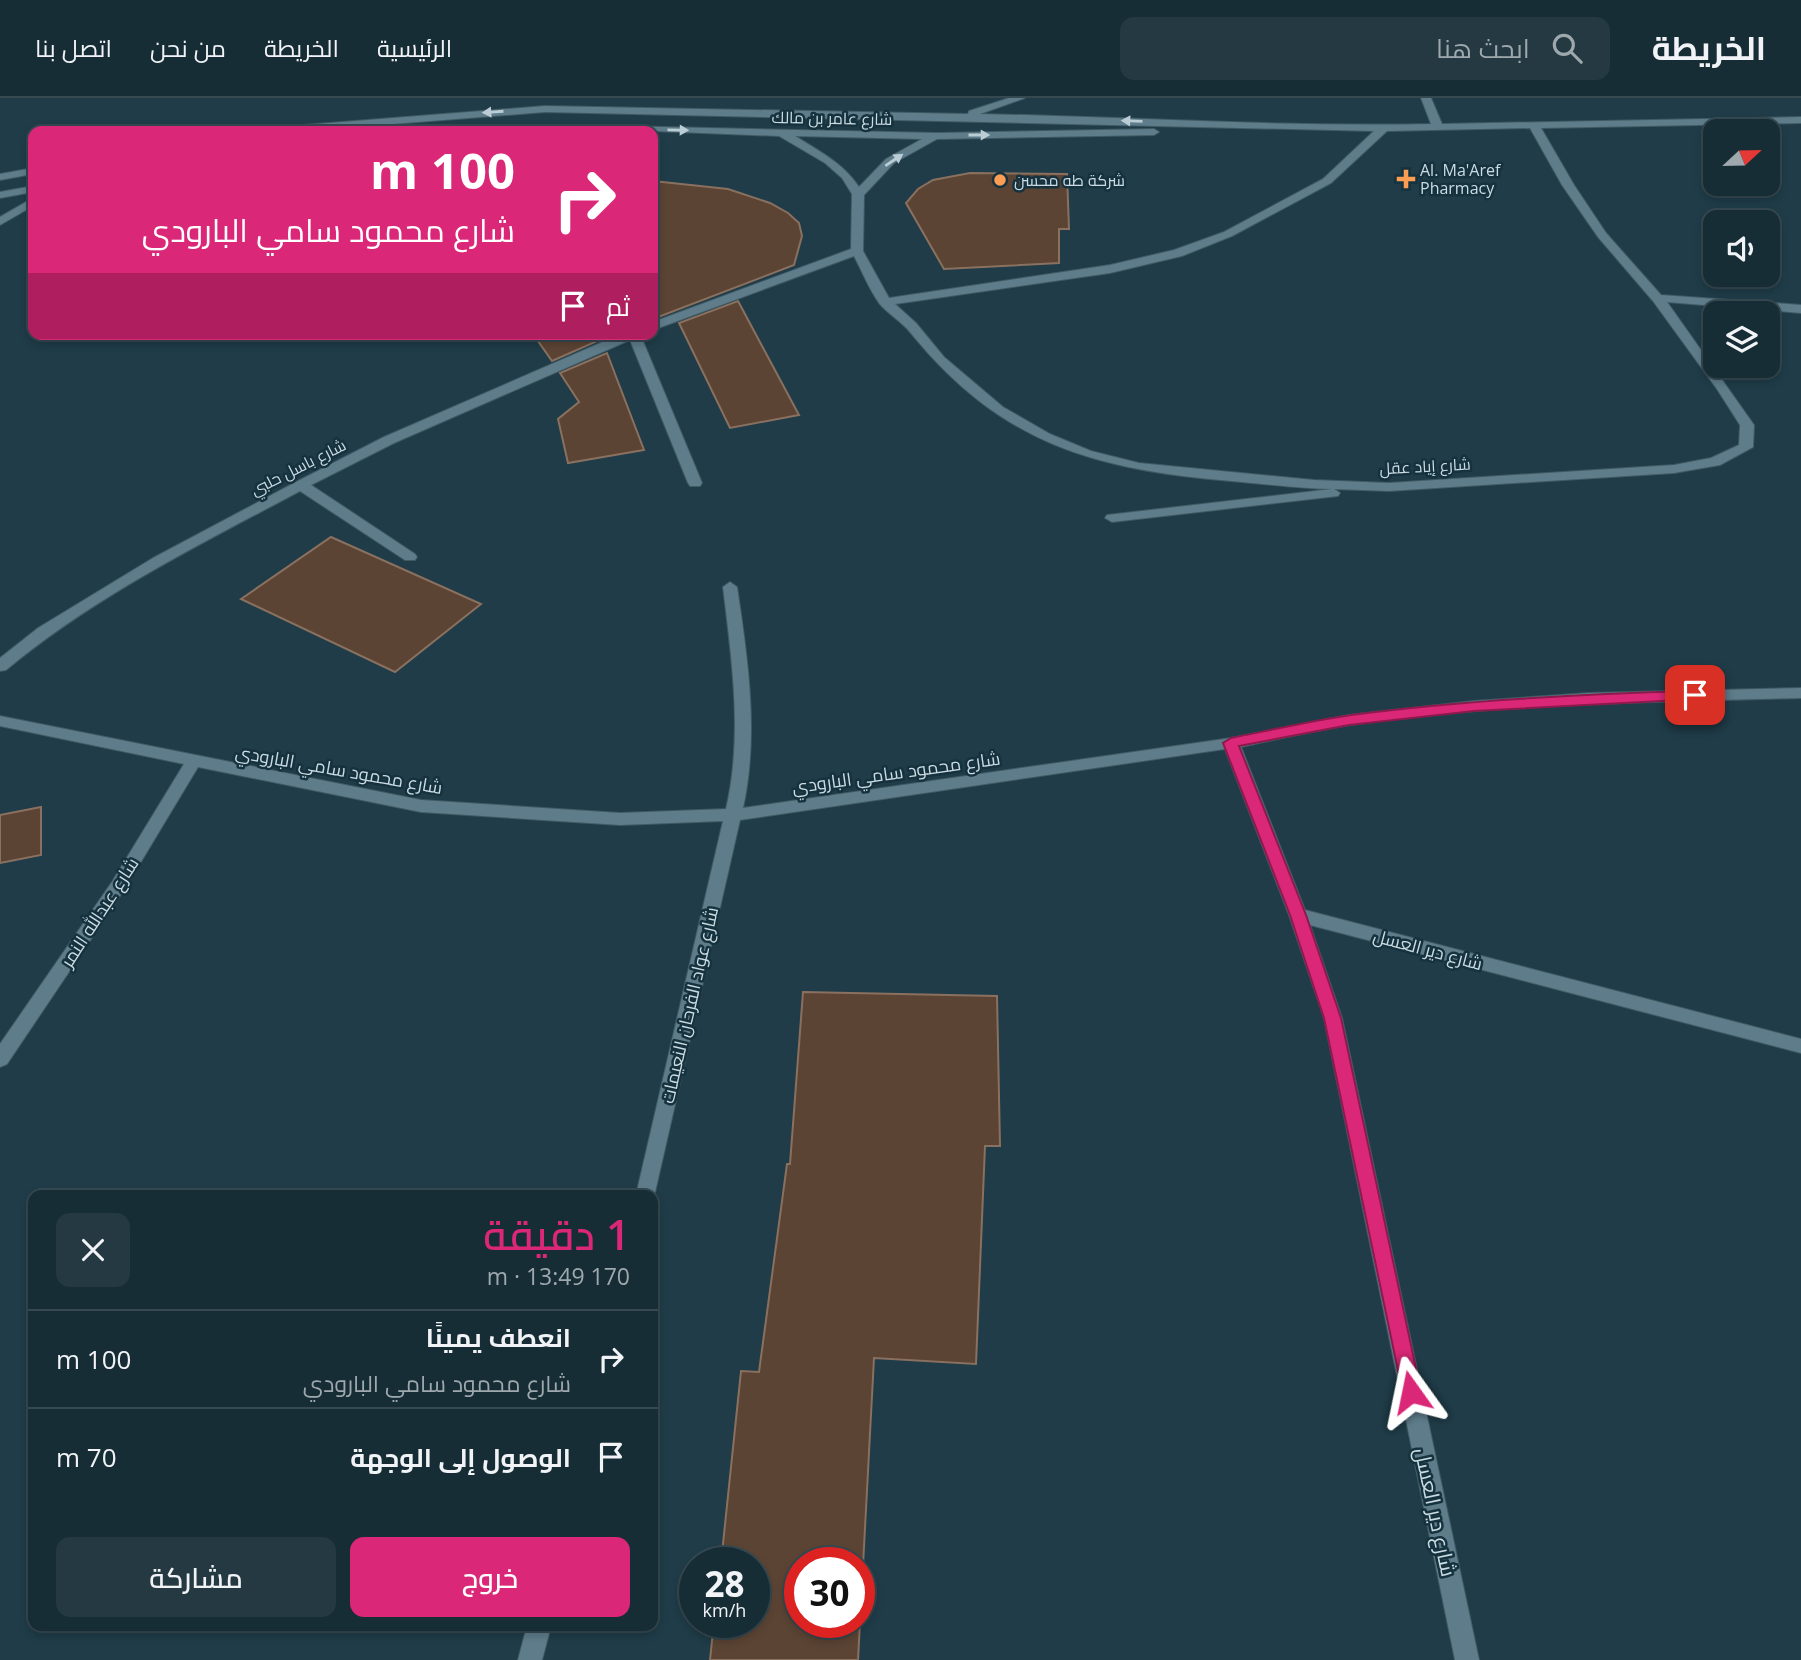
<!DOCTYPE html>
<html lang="ar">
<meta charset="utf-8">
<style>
:root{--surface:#172d36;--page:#243942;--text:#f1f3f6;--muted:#9ea8ad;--line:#364951;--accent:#db2777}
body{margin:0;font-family:"Open Sans",Cairo,sans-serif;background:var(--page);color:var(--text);direction:rtl;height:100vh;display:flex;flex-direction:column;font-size:26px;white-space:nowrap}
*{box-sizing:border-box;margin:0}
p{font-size:23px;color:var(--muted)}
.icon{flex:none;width:38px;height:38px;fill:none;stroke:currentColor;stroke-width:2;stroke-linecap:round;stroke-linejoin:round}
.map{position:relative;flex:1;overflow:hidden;direction:ltr}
.side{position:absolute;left:28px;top:1092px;width:630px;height:441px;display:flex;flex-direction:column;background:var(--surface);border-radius:14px;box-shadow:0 4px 10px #0003,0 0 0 2px var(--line);direction:rtl}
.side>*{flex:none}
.hud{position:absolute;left:28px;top:28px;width:630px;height:214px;border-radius:14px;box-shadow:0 4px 10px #0003,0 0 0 2px var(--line);direction:rtl;background:#db2777;color:#fff;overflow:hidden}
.needle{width:46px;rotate:68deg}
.controls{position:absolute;left:1703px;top:21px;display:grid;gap:14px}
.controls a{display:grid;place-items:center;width:77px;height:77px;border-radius:14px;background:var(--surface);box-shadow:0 4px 10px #0003,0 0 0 2px var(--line);font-size:35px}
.speed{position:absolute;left:679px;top:1449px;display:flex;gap:14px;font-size:35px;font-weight:700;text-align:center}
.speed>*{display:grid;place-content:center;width:91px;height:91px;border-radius:50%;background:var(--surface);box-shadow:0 4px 10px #0003,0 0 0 2px var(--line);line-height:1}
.speed small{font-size:18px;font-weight:400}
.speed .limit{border:10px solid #d22;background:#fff;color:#111}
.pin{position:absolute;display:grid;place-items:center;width:60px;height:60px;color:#fff;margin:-30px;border-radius:14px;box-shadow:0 4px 10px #0006}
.me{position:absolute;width:77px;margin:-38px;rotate:348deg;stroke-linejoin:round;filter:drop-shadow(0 0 5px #0008)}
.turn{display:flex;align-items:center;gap:24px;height:147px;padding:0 28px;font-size:32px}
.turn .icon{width:91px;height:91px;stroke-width:2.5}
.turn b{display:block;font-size:49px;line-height:60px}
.then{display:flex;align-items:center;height:66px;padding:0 28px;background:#0003;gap:14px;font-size:26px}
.round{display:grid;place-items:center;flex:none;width:74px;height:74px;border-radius:14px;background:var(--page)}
.summary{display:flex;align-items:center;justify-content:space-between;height:119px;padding:0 28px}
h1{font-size:42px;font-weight:600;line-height:52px;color:var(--accent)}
.primary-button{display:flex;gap:14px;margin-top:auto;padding:14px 28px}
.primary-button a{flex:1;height:80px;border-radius:14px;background:var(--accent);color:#fff;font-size:28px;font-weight:600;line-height:80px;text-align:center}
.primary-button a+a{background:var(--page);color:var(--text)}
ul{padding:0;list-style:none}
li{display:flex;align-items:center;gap:21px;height:98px;padding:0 28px;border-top:2px solid var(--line)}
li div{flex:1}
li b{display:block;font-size:26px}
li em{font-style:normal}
header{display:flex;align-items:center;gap:42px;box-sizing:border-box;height:98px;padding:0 35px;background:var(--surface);border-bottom:2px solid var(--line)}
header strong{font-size:33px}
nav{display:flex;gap:38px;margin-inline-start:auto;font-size:24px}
.search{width:490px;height:63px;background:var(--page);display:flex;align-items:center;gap:18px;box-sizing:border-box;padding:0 24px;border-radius:14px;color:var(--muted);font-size:26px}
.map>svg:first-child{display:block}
</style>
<header>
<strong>الخريطة</strong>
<div class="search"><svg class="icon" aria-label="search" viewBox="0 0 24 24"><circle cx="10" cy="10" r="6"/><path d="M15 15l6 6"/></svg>ابحث هنا</div>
<nav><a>الرئيسية</a><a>الخريطة</a><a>من نحن</a><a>اتصل بنا</a></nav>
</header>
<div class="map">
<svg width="1801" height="1562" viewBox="0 0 1801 1562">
<rect width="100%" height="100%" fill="#1f3c48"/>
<g fill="#5b4434" stroke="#8a705f" stroke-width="2" fill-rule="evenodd">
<polygon points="970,75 1067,76 1069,131 1059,131 1059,165 944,171 906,105 918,91 933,82"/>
<polygon points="653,83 728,91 770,105 788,115 799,125 802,138 794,167 653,221"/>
<polygon points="738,203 799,317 730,330 679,225"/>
<polygon points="533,236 601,236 602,241 552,263"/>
<polygon points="607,255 644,352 568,365 558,321 579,304 560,275"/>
<polygon points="331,439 481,506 395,574 241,501"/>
<polygon points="41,709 41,757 0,765 0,717"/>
<path d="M803,894L997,898L1000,1048H985L976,1266L874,1260L858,1562H710L714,1524H754V1465H721L741,1273L759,1274L787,1066H790ZM800,1465H859V1524H800Z"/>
</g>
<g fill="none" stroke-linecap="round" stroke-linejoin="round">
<defs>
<g id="minor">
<path d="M1009,0H1025L980,16C1130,19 1280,29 1431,26L1421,0H1431L1442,26L1801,19V25L1541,30L1574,87L1606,135L1661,197L1801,207V215L1667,204L1754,327L1753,349L1720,367L1674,375L1389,393L1334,391L1340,395L1338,398L1112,424L1105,420L1107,417L1332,391C1298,390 1265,386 1231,383C1093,371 1001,346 910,234C901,223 888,216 879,205C869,191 862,173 854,158L653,232V224L851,151L852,96L842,80L825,65L779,38L653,33H458L463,30L620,28L938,35L1154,31L1159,34L1154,37L937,41L894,65L864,97L863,153L889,200L1110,167L1174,152L1224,134L1323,81L1374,33L545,14L304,33H261L266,30L545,8L968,16L969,13ZM1530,30L1562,87L1598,139L1653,203L1717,291L1740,327L1739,347L1711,360L1674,367L1389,385L1314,382L1139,365L1091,353L1050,336L1003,309L944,259L916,225L895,206L1110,175L1182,158L1232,138L1331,85L1387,33ZM795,38L922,41L886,61L859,89C843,65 819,53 795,38Z"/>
<polygon points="33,70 33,76 0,82 0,76"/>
<polygon points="33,88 33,94 0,100 0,94"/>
<polygon points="33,100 33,108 0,127 0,119"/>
<path d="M621,236H640L702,385L700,388H690L688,385L630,242L394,345L311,387L415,456L417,459L415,462H405L300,393C199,447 95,498 6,572L0,573V560L38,530L153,460L296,384L384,339Z"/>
<path d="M730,484L737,489C748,562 759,637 743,710L1231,640L1349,617L1474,603L1589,595L1801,590V600C1650,604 1500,605 1350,627C1313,633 1277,641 1241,649L1305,812L1801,941V955L1310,827L1342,920L1479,1562H1455L1324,920L1289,817L1225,651L740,722L653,1103V1097H636L723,723L620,727L421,714L198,669L124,792L7,966L0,969V946L112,784L184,666L0,628V618L421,702L620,715L726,711C743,638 732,563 723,489Z"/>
<polygon points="527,1528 551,1528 542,1562 518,1562"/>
</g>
</defs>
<use href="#minor" stroke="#405a64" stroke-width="2"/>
<use href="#minor" fill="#5e7c8a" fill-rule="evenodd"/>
</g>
<defs><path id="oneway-solid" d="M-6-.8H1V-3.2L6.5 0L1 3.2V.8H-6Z" transform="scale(1.75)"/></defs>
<g fill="#bacdd5">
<use href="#oneway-solid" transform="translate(493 14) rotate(176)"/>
<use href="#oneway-solid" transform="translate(1132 23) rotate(-178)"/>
<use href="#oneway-solid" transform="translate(678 32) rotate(1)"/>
<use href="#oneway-solid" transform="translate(979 37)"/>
<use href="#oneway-solid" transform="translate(894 62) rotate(-34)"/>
</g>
<path fill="#db2777" stroke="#8e194d" stroke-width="2" d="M1695,593L1702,597L1700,601L1474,613L1349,627L1239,648L1306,817L1341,920L1421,1294L1418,1301L1411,1304L1404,1301L1324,920L1290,817L1223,645L1231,640C1271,632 1311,623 1351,617C1465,602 1580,596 1695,593Z"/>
<g fill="#fc9d54" stroke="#15323e" stroke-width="2.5">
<path d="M1402.5 70.5h7v7h7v7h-7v7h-7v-7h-7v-7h7z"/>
<circle cx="1000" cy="82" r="7"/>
</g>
<g text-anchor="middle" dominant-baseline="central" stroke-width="5" stroke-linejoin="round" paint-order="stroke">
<g font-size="16" fill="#cadbe2" stroke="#15323e">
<text transform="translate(832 20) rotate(1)">شارع عامر بن مالك</text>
<text transform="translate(1425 368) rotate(-3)">شارع إياد عقل</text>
<text transform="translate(298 369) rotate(-27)">شارع باسل حلبي</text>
</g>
<g font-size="16" fill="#cadbe2" stroke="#15323e" text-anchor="start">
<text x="1420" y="72">Al. Ma'Aref<tspan x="1420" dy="18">Pharmacy</tspan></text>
<text x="1014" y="82">شركة طه محسن</text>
</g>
<g font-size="18" fill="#cadbe2" stroke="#15323e">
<text transform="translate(339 671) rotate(10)">شارع محمود سامي البارودي</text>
<text transform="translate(896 674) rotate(-8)">شارع محمود سامي البارودي</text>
<text transform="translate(99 814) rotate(-57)">شارع عبدالله النمر</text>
<text transform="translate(1428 851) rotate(15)">شارع دير العسل</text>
<text transform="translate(689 907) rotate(-77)">شارع عواد الفرحان النعيمات</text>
</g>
<g font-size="21" fill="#cadbe2" stroke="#15323e">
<text transform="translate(1436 1414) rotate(78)">شارع دير العسل</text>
</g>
</g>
</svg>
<div class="controls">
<a><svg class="needle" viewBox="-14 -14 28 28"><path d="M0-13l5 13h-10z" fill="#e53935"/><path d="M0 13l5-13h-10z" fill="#9ea8ad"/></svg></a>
<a><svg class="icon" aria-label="sound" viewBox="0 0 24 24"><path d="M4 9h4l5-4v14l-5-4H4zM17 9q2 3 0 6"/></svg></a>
<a><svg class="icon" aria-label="layers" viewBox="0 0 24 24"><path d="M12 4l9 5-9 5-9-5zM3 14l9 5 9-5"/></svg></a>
</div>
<div class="speed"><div>28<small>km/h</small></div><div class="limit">30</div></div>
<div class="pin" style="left:1695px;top:597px;background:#d93025"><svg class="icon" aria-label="arrive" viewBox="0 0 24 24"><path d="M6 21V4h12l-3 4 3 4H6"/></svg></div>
<svg class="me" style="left:1411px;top:1294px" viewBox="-20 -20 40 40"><path d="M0-17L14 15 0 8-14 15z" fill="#db2777" stroke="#fff" stroke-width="4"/></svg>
<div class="hud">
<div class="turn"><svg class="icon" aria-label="right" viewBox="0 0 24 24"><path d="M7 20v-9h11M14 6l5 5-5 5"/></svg><div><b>100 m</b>شارع محمود سامي البارودي</div></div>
<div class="then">ثم<svg class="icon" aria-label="arrive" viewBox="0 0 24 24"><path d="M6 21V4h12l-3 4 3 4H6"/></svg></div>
</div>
<section class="side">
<div class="summary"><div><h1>1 دقيقة</h1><p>170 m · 13:49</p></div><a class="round"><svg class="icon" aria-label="close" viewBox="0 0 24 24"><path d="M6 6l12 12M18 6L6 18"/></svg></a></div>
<ul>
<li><svg class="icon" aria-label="right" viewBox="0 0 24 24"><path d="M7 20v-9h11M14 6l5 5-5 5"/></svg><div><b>انعطف يمينًا</b><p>شارع محمود سامي البارودي</p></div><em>100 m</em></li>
<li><svg class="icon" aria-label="arrive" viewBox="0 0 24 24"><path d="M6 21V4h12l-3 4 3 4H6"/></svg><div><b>الوصول إلى الوجهة</b></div><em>70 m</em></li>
</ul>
<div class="primary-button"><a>خروج</a><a>مشاركة</a></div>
</section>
</div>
